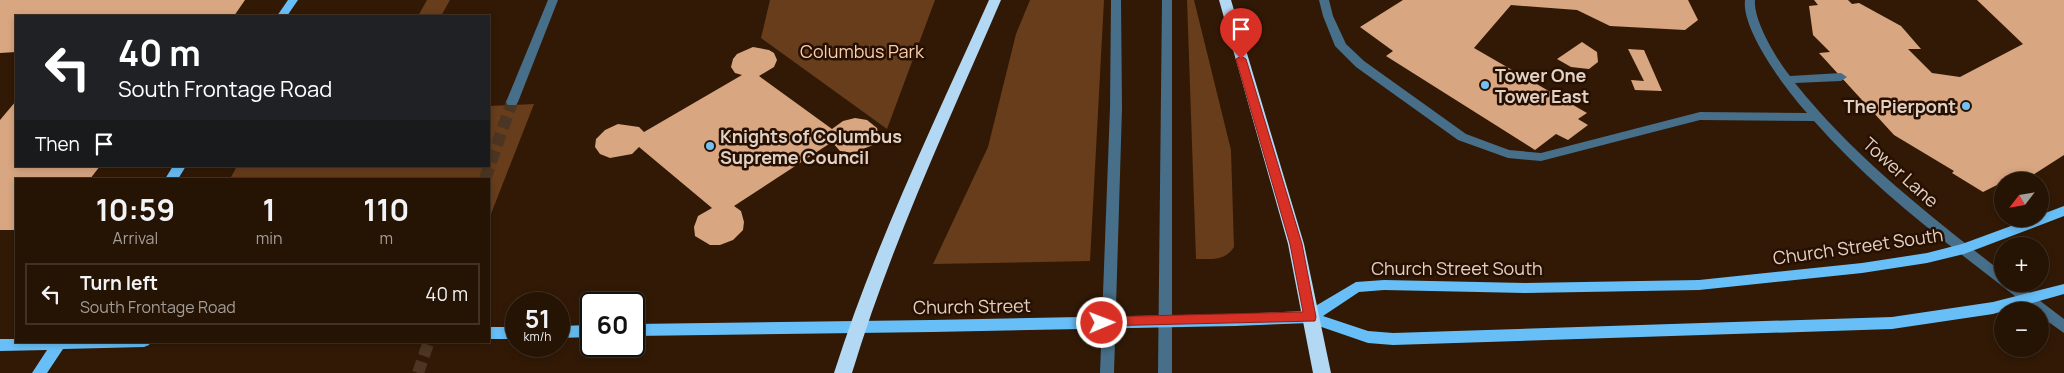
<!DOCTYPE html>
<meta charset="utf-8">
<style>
:root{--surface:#251304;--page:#312013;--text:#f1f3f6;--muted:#a39e9a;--line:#423226}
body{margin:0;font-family:Manrope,sans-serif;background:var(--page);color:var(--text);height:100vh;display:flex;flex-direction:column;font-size:19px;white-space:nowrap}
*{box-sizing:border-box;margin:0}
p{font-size:16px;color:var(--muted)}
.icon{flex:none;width:28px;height:28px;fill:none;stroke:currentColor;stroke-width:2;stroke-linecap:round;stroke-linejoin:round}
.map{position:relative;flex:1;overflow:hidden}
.sheet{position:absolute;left:15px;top:178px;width:475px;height:165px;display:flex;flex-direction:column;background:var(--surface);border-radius:0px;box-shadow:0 2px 8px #0003,0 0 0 1px var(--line)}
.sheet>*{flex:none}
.top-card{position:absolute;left:15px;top:15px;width:475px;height:152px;border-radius:0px;box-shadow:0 2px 8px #0003,0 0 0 1px var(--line);background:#202124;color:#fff;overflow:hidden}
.needle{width:32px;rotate:239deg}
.controls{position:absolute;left:1994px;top:172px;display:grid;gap:10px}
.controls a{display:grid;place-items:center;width:55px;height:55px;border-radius:50%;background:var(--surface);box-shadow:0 2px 8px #0003,0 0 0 1px var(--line);font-size:25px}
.speed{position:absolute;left:505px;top:292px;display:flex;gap:10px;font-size:25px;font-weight:700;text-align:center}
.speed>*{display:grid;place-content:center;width:65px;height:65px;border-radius:50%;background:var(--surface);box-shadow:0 2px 8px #0003,0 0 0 1px var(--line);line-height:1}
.speed small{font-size:12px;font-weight:400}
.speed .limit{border:2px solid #111;border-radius:8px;background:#fff;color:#111}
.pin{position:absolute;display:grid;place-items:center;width:42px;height:42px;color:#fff;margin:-51px -21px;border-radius:50% 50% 50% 0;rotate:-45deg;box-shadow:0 0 5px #0007}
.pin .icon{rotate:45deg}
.me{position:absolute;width:55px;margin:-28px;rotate:89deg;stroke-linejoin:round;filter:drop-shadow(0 0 4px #0008)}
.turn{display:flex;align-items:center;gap:18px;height:105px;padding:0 20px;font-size:22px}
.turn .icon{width:65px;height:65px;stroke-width:2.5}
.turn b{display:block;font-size:35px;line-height:42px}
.then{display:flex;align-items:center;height:48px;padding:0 20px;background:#0003;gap:10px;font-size:19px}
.eta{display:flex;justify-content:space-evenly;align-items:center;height:85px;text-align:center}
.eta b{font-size:30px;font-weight:700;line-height:35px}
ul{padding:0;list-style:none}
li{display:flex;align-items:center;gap:15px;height:62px;margin:0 10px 8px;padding:0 10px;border:2px solid var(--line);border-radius:0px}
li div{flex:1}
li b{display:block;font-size:19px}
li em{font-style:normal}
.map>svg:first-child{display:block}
</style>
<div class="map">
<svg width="2064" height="373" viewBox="0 0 2064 373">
<rect width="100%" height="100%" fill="#311905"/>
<g fill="#673d1b">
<polygon points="427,0 450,0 441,16 418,16"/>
<polygon points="770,0 935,0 887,129 761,38"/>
<polygon points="1030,0 1104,0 1090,261 933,264 988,147 1016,34"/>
<path d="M1187,0H1194L1231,150L1234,247C1225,261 1212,259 1196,259Z"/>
<polygon points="534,104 489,219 489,179 230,179 237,166 489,166 489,106"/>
</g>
<g fill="#d8a681">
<polygon points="0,0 245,0 234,16 16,16 16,52 0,53"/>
<polygon points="1403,0 1688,0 1698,20 1685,30 1610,26 1577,10 1511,5 1474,48 1587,113 1578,119 1588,125 1568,140 1556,134 1535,150 1386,56 1393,51 1360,27"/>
<polygon points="1814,0 1848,0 1852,4 1859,3 1901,26 1921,49 1908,49 1932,73 1960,77 2023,44 1977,0 2064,0 2064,155 2025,180 2017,175 1983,192 1952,173 1954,171 1894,135 1819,53 1830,52 1813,35 1809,6 1818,5"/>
<polygon points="1582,42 1597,52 1598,62 1589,69 1571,67 1557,59"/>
<polygon points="753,47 769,50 774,53 777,60 774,67 759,76 832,129 843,121 855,118 867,120 877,128 879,137 873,145 853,153 840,151 832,142 734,206 741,211 744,222 743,230 733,240 720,245 710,245 695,236 694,227 698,216 712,208 639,147 632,154 610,158 600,154 595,147 596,139 605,130 618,124 639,127 644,132 742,75 735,73 731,67 733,59 737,54"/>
<polygon points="1628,49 1644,50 1662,91 1635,90 1631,80 1644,81"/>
<polygon points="16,101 16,166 100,166 90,179 16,179 16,230 0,230 0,120"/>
</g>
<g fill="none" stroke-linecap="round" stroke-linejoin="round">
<g stroke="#4c3522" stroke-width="12" stroke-dasharray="12 6" stroke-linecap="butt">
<polyline points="485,179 512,102"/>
<polyline points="418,373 429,341"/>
</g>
<g fill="#476f8a" fill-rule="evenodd">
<polygon points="548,0 558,0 518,102 516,105 508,105 506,102"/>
<polygon points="1111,0 1121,0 1122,108 1114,373 1100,373 1110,108"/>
<polygon points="1162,0 1172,0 1172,373 1158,373"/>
<path d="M1319,0H1329L1333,16L1346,44L1364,61L1466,134L1509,150L1541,153L1700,112L1807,113C1787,91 1741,30 1745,0H1755C1753,20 1777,60 1790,76L1841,73L1847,77L1841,81L1795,83C1854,157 1929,215 2002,272V284H2018L2064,319V333L2040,316V311H2034C1959,252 1878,194 1814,121L1700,120L1541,161L1508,158L1458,140L1356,67L1335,46L1323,16Z"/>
</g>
<g fill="#68bff7" fill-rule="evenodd">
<polygon points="288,0 298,0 287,16 277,16"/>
<polygon points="173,166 186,166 178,179 165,179"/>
<polygon points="2064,206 2064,216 1964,254 1927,263 1862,273 1699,290 1525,293 1384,290 1359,292 1323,316 1368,331 1393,333 1892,317 1993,302 2064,284 2064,294 1993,314 1892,329 1393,345 1368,343 1310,323 1235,326 1230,324 1228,320 1230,316 1235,314 1307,311 1356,282 1384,280 1525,283 1699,280 1862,263 1927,253 1962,244 2030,219 2040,219 2040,215"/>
<polygon points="932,320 937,322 939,326 937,330 932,332 634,336 634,324"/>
<polygon points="591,325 591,337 559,338 559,326"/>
<rect x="489" y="327" width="27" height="12"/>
<polygon points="0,339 16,339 16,341 151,341 149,345 144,347 63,349 47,373 32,373 47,350 0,351"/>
</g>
<g fill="#b2d8f3" fill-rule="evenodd">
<path d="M989,0H1001C948,123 891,244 852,373H834C875,244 934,123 989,0Z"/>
<polygon points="1219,0 1231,0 1304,244 1331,373 1313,373 1288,244"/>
</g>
<polyline stroke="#68bff7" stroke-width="12" points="932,326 1235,320"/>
</g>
<polygon fill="#d93025" stroke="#8d1f18" points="1241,56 1246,59 1302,244 1316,317 1315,321 1097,326 1095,323 1097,319 1102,317 1303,312 1290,244 1236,59"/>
<g fill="#72c1f5" stroke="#271000" stroke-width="2">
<circle cx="1485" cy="85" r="5"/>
<circle cx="1966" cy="106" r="5"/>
<circle cx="710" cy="146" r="5"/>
</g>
<g text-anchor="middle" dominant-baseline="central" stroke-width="5" stroke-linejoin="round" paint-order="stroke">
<g font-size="18" fill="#f9ceaf" stroke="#271000">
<text x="862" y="51">Columbus Park</text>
</g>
<g font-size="18" font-weight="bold" fill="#e2d1c5" stroke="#271000" text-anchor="start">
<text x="1495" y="75">Tower One<tspan x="1495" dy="21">Tower East</tspan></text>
<text x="1956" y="106" text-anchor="end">The Pierpont</text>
<text x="720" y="136">Knights of Columbus<tspan x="720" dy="21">Supreme Council</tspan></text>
</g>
<g font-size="18" fill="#e2d1c5" stroke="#271000">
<text transform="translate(1901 172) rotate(42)">Tower Lane</text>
<text transform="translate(1858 246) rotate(-8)">Church Street South</text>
<text x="1457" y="268">Church Street South</text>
<text transform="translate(972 306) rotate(-1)">Church Street</text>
</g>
</g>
</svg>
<div class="controls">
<a><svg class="needle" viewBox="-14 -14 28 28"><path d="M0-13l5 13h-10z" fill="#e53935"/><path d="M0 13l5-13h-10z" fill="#a39e9a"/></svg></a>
<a>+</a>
<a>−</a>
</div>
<div class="speed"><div>51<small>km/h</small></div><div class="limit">60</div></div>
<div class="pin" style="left:1241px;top:59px;background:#d93025"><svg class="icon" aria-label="arrive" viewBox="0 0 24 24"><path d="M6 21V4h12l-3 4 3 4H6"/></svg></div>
<svg class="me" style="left:1102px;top:323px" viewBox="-20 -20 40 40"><circle r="17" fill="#d93025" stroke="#fff" stroke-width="3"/><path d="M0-11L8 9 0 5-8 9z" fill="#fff"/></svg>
<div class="top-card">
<div class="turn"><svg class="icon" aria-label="left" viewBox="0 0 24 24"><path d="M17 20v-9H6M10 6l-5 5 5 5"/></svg><div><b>40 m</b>South Frontage Road</div></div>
<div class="then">Then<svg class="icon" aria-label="arrive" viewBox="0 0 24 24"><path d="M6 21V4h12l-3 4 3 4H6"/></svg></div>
</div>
<section class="sheet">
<div class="eta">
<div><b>10:59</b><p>Arrival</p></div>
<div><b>1</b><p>min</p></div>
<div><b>110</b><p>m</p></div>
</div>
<ul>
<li><svg class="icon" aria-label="left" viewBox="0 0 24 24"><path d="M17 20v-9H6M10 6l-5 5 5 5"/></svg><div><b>Turn left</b><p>South Frontage Road</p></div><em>40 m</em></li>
</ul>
</section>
</div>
